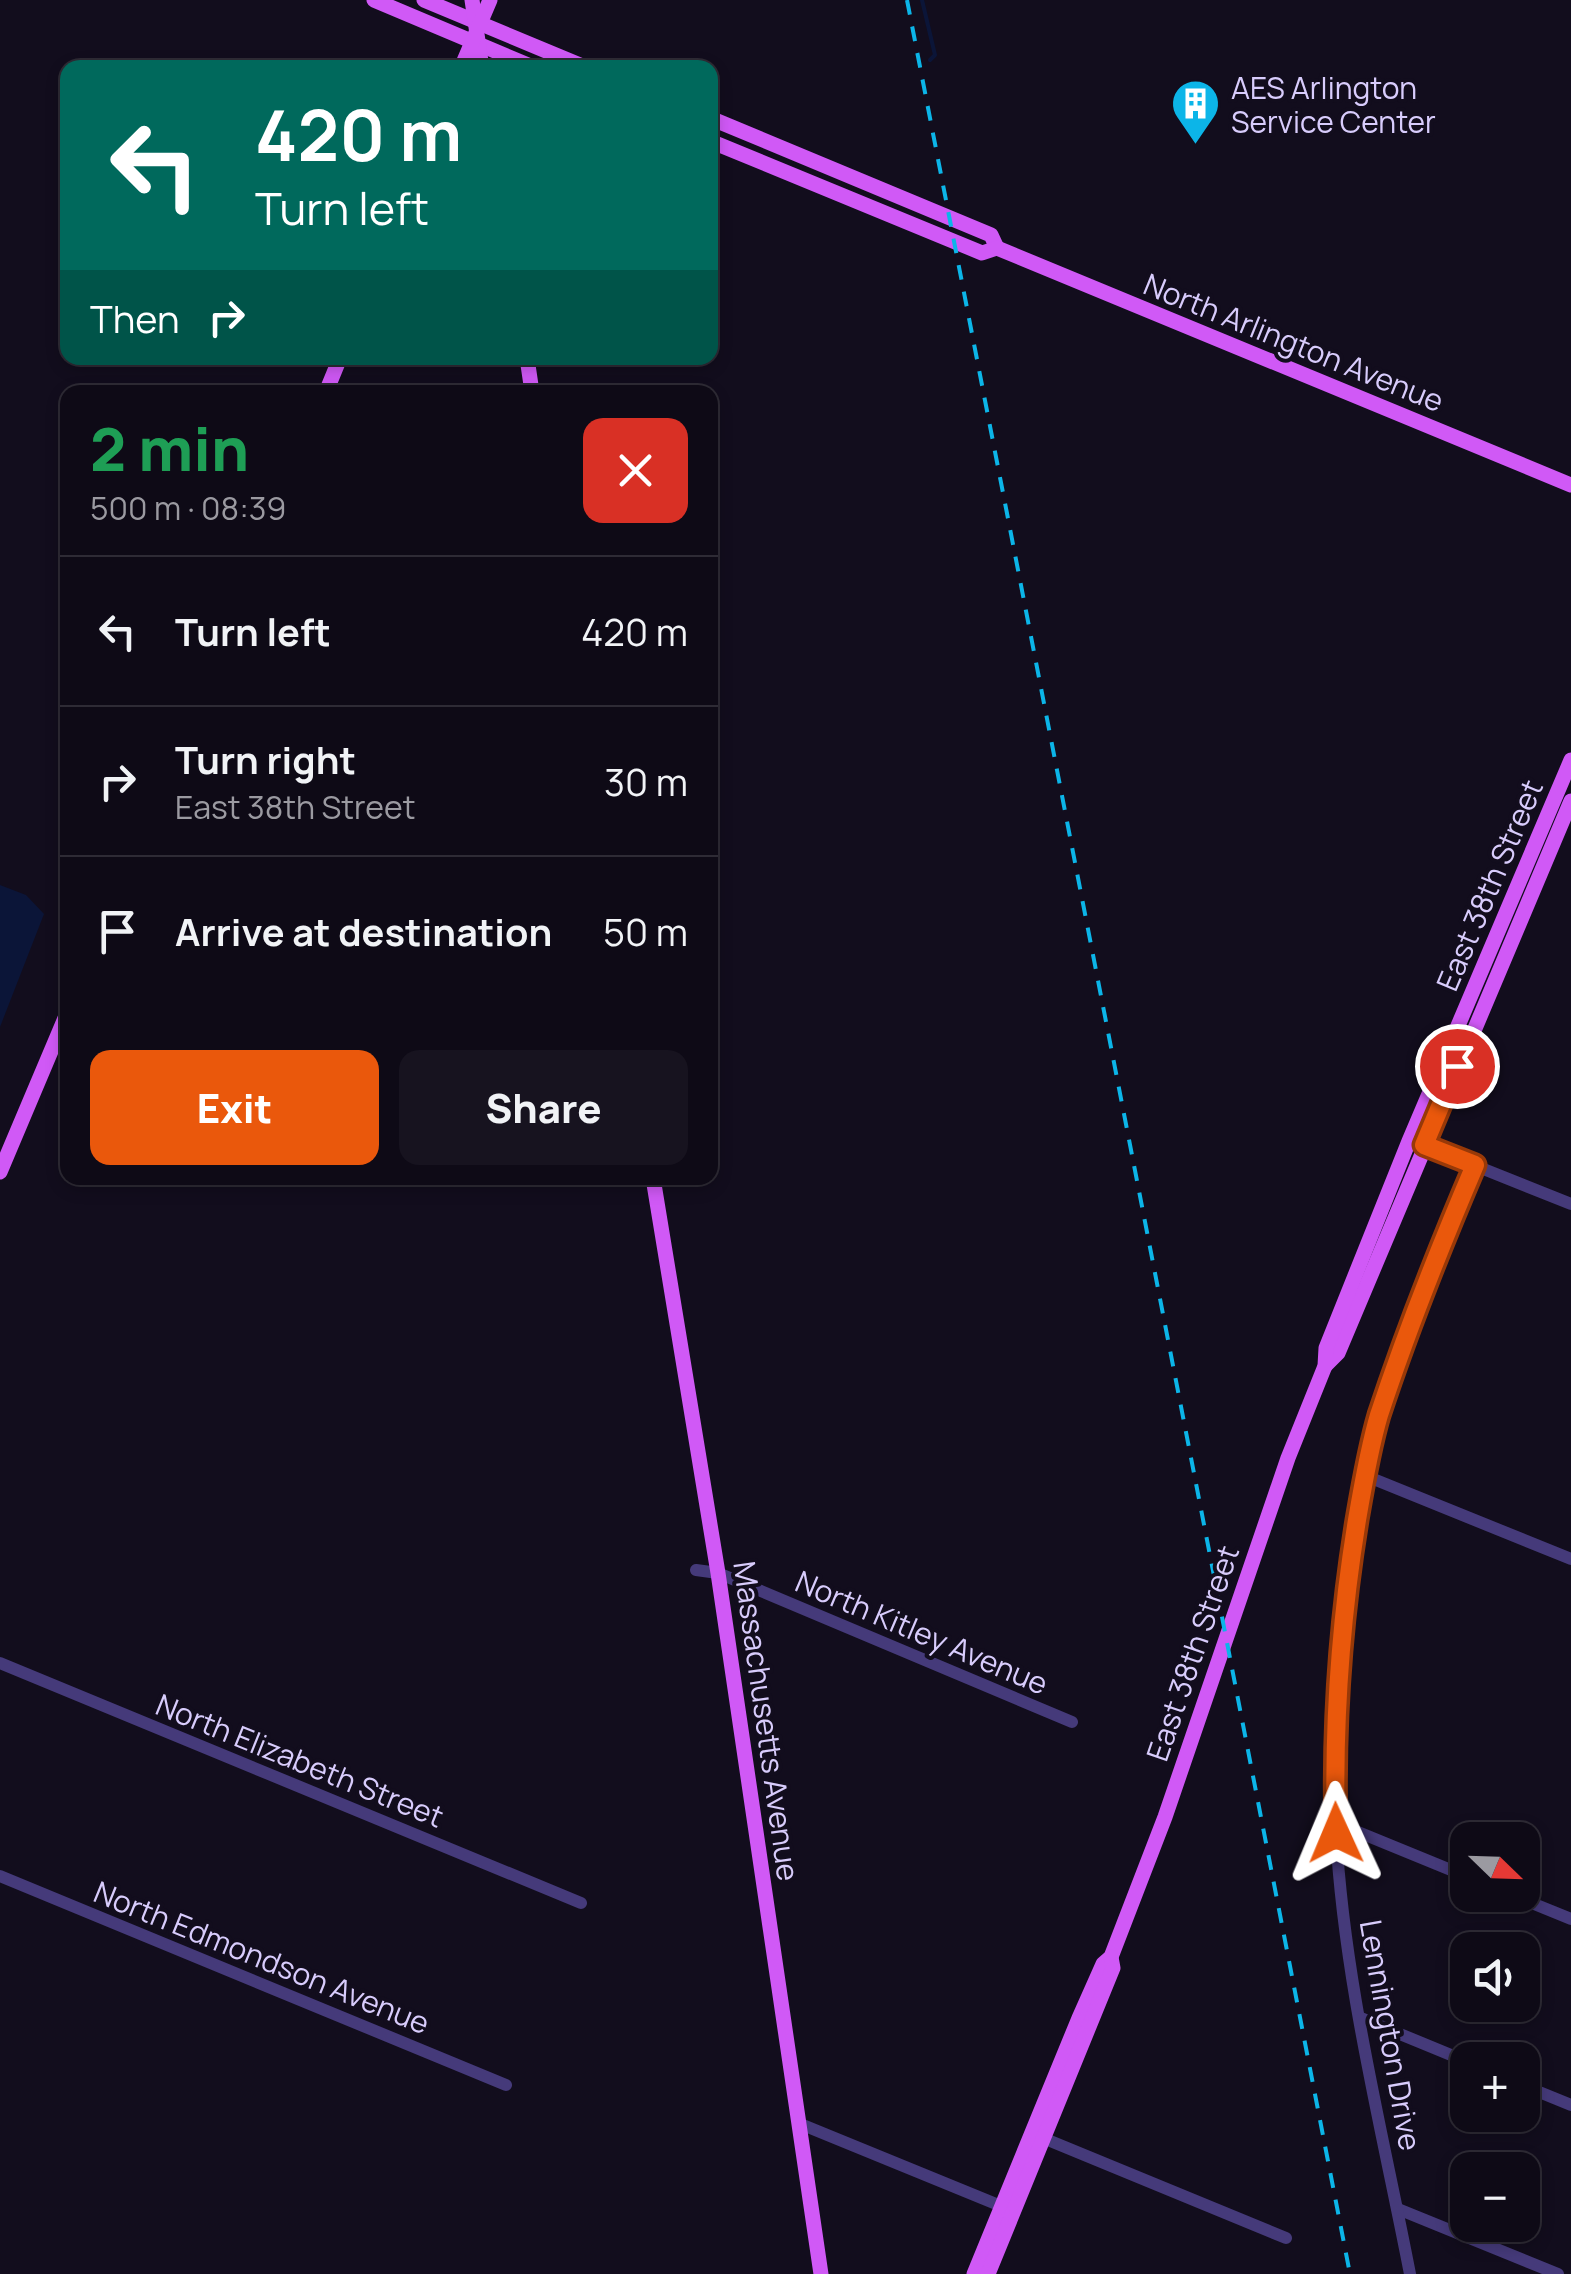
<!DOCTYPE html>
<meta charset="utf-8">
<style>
:root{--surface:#0e0a16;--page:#17131f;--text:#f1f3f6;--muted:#9b9aa1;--line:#2e2b35;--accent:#ea580c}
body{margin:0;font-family:Manrope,sans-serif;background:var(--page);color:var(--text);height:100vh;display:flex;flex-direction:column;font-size:38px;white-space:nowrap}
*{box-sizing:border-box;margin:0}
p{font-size:32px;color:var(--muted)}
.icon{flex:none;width:55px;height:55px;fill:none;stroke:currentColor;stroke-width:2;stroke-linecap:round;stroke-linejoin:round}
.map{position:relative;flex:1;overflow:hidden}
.sheet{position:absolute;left:60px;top:385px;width:658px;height:800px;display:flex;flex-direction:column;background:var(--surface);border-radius:20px;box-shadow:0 5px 15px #0003,0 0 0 2px var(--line)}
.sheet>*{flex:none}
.top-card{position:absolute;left:60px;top:60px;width:658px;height:305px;border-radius:20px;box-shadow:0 5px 15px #0003,0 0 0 2px var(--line);background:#00695c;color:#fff;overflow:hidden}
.needle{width:65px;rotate:113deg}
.tools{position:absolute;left:1450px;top:1822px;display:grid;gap:20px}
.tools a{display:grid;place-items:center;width:90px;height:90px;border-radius:20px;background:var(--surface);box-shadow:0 5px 15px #0003,0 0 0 2px var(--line);font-size:50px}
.pin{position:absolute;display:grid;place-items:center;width:85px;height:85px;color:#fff;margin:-42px;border:5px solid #fff;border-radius:50%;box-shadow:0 2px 10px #0007}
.me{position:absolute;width:110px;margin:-55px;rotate:359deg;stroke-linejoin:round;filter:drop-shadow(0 0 8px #0008)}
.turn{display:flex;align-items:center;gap:35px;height:210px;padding:0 30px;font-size:45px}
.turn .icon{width:130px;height:130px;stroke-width:2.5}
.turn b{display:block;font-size:70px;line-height:85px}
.then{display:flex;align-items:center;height:95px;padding:0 30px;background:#0003;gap:20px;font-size:38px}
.round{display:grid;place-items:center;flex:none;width:105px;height:105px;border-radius:20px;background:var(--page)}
.head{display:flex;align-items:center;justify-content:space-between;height:170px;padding:0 30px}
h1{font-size:60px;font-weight:800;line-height:75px;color:#1e9e55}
.primary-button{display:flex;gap:20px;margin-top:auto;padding:20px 30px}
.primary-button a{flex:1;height:115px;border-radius:20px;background:var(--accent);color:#fff;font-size:40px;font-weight:800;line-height:115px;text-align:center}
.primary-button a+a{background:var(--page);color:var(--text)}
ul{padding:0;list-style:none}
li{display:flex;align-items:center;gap:30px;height:150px;padding:0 30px;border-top:2px solid var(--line)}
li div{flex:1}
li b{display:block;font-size:38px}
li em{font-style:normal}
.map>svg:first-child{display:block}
</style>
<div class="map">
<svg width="1571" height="2274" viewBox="0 0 1571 2274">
<rect width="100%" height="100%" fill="#120d1d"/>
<polygon fill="#0b1538" points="0,885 26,895 44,914 0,1027"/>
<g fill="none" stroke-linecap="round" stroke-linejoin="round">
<polyline stroke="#0b1538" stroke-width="4" points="922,0 935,55 930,60"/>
<g stroke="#453a7a" stroke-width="12">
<polyline points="1421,1144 1571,1204"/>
<polyline points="1366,1476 1571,1559"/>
<polyline points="696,1570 718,1573 1072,1722"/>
<polyline points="0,1663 581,1903"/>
<polyline points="1336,1823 1468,1877"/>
<polyline points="0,1876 506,2085"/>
<polyline points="1512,1895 1571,1919"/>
<polyline points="1361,2018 1468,2062"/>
<polyline points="1522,2085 1571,2105"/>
<polyline points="798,2123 1001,2206"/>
<polyline points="1043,2138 1286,2238"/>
<polyline points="1398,2209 1558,2274"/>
<path d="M1410,2274C1382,2129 1344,1981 1336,1833C1329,1697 1342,1551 1378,1420C1403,1332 1439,1248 1475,1165"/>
</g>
<g stroke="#d059f6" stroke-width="15">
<polyline points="374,0 535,68"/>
<polyline points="424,0 587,68"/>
<polyline points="472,0 482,68"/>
<polyline points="461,68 490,0"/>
<polyline points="710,118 991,235 997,248"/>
<polyline points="710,141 982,253 997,248 1571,485"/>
<polyline points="527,358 532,392"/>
<polyline points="326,392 340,358"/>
<polyline points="0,1172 68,1011"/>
<polyline points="653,1178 718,1573 821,2274"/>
<polyline points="1325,1366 1338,1353 1571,801"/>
<polyline points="974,2274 1079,2018 1103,1964 1111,1957 1165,1817 1288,1458 1325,1366 1326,1348 1409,1141 1571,760"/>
<polyline points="988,2274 1113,1968 1111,1957"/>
</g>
<polyline stroke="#0cb5e8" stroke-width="4" stroke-dasharray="15 12" stroke-linecap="butt" points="907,0 1350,2274"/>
</g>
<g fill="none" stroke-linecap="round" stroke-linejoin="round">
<defs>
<path id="route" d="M1336,1833C1333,1727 1340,1624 1357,1520C1363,1485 1369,1449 1379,1415C1407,1330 1440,1247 1475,1165L1424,1145L1457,1066"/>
</defs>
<use href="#route" stroke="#983908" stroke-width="25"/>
<use href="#route" stroke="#ea580c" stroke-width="18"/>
</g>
<defs>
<symbol id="building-pin" viewBox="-11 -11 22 30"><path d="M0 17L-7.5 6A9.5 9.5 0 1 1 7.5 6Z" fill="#0cb5e8" stroke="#120d1d"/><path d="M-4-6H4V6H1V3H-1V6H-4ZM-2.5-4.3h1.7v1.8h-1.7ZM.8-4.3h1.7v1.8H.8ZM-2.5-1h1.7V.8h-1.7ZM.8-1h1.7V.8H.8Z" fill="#fff"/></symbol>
</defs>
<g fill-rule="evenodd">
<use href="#building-pin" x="1168" y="76" width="55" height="75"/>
</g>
<g text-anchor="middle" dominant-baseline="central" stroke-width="8" stroke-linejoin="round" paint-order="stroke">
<g font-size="30" fill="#d8ccfc" stroke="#120d1d" text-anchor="start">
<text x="1231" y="87">AES Arlington<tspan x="1231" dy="34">Service Center</tspan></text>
</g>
<g font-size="30" fill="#d8ccfc" stroke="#120d1d">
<text transform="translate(1294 342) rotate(22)">North Arlington Avenue</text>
<text transform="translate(1489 885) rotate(-67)">East 38th Street</text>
<text transform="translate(922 1632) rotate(23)">North Kitley Avenue</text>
<text transform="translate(1192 1653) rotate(-71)">East 38th Street</text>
<text transform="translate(767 1721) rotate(82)">Massachusetts Avenue</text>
<text transform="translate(300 1760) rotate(22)">North Elizabeth Street</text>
<text transform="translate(262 1957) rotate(22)">North Edmondson Avenue</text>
<text transform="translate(1391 2035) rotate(80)">Lennington Drive</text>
</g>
</g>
</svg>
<div class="tools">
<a><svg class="needle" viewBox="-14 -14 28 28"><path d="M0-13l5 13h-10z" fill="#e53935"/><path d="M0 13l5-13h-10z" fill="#9b9aa1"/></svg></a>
<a><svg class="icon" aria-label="sound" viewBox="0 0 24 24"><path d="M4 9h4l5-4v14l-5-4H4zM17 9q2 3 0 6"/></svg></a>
<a>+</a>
<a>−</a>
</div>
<div class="pin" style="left:1457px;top:1066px;background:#d93025"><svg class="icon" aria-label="arrive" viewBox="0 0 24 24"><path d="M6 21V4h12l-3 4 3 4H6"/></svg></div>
<svg class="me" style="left:1336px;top:1833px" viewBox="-20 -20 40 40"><path d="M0-17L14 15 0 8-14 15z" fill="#ea580c" stroke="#fff" stroke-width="4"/></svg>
<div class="top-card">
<div class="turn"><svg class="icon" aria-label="left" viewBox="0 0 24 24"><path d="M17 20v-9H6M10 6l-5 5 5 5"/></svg><div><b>420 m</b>Turn left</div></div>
<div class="then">Then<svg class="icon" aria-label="right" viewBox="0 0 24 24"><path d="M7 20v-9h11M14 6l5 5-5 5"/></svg></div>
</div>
<section class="sheet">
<div class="head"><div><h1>2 min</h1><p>500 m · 08:39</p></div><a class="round" style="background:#d93025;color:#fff"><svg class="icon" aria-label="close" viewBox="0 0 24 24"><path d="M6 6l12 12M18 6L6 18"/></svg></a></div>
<ul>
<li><svg class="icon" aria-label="left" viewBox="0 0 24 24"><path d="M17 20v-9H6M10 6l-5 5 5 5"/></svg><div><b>Turn left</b></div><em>420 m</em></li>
<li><svg class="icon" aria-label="right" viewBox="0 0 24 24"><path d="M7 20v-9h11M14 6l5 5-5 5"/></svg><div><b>Turn right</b><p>East 38th Street</p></div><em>30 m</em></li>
<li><svg class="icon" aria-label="arrive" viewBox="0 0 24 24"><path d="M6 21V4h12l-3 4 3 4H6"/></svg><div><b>Arrive at destination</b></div><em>50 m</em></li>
</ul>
<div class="primary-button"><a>Exit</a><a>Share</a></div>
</section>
</div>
